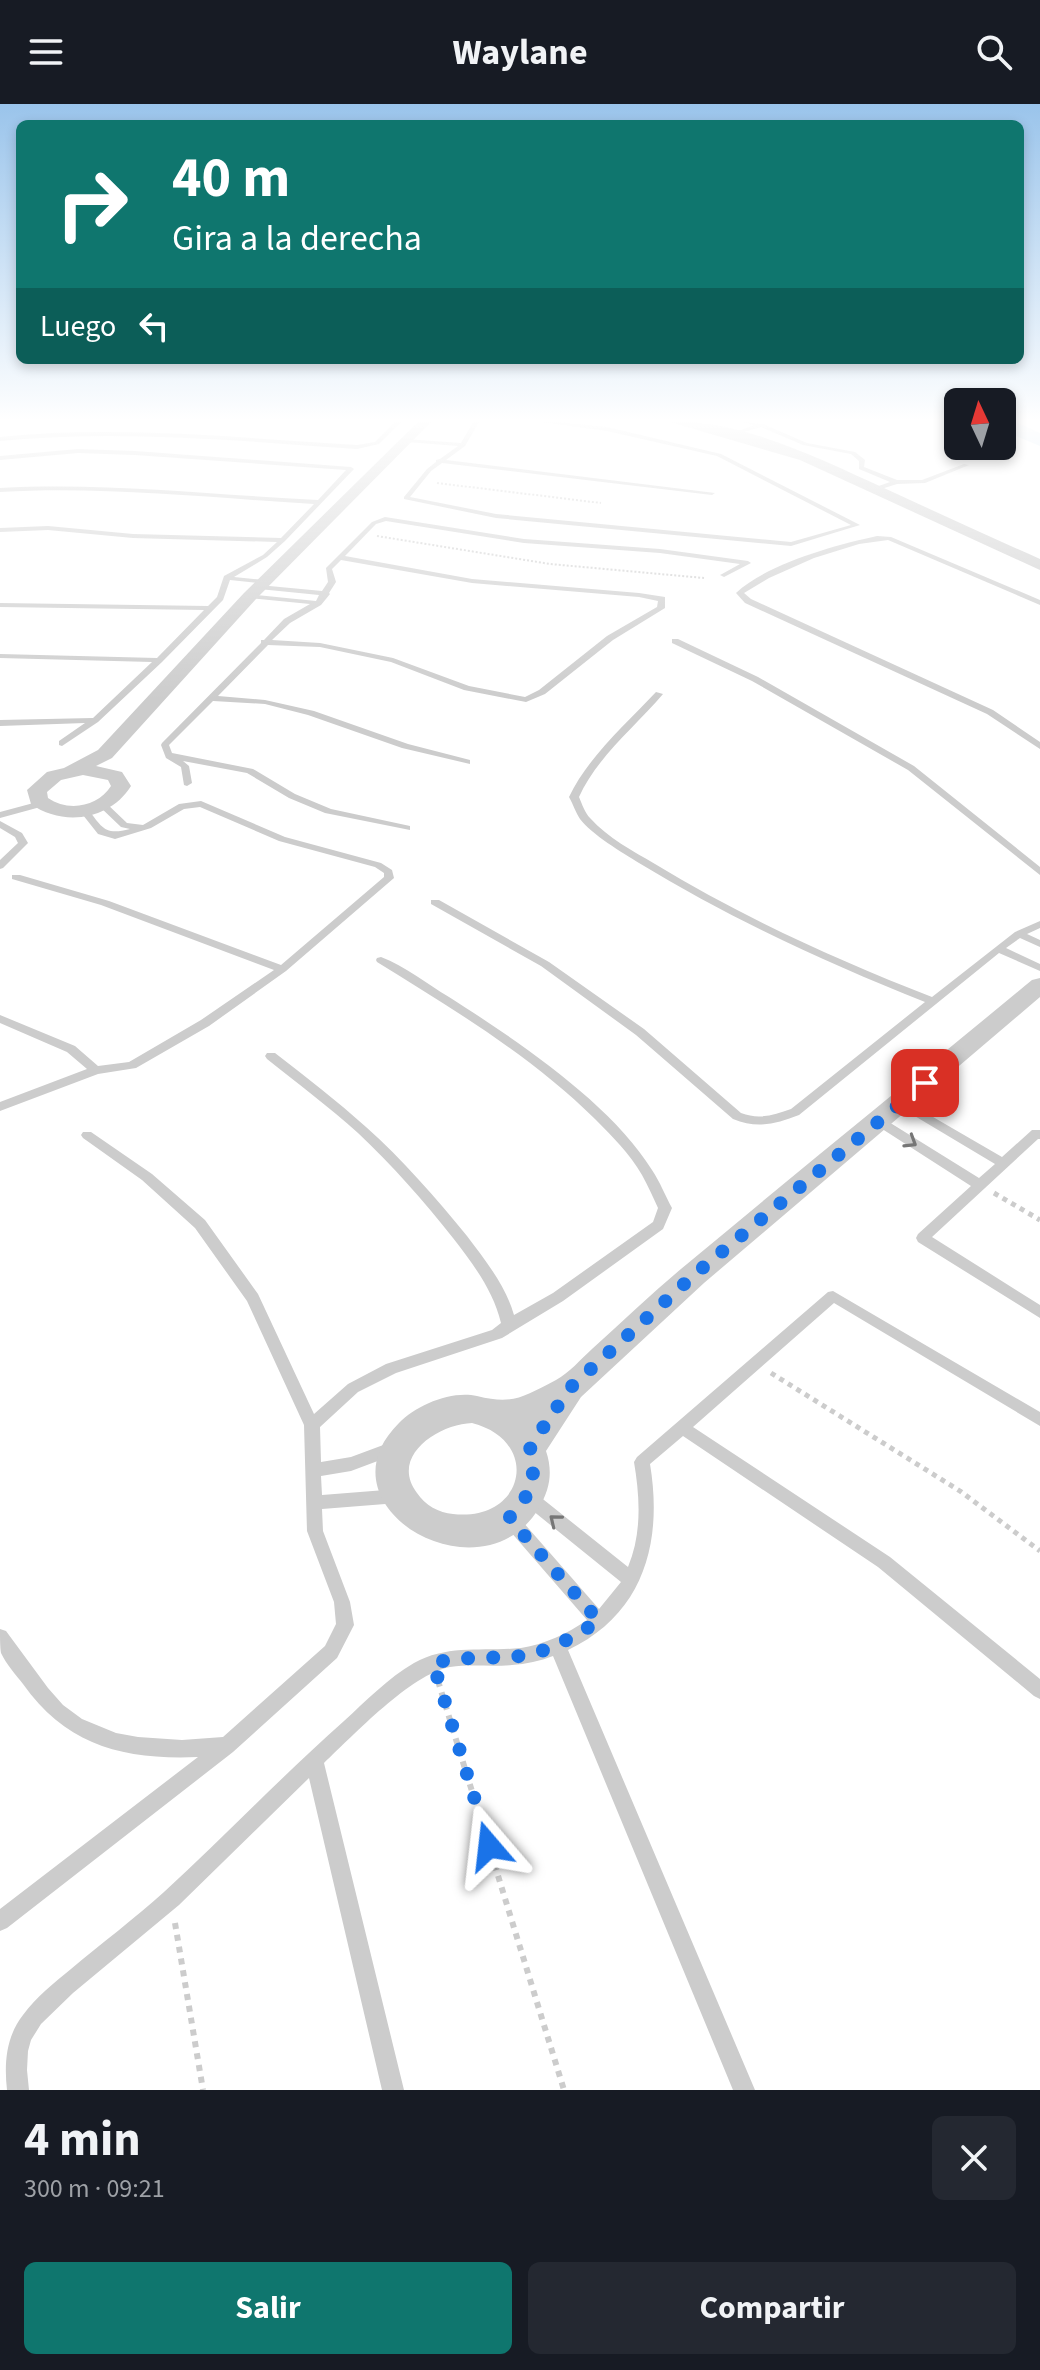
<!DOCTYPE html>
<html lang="es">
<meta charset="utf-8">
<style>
:root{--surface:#171b24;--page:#242831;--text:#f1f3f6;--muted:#9ea1a6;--accent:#0f766e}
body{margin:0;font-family:"Source Sans 3",sans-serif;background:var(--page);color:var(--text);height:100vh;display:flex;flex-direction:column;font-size:30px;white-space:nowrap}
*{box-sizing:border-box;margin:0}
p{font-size:26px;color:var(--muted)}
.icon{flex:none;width:44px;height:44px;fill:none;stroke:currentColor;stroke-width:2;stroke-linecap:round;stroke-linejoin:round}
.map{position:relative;height:1986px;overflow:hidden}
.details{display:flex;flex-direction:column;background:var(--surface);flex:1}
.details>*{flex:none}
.guide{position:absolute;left:16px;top:16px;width:1008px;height:244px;border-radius:12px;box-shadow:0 4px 12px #0003;background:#0f766e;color:#fff;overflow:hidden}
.needle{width:52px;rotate:356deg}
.fabs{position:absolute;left:944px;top:284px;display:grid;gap:16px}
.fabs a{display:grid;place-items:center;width:72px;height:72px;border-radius:12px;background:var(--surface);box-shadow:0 4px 12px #0003;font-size:40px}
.pin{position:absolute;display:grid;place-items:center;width:68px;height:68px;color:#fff;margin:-34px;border-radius:16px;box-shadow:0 4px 12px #0006}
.me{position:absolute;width:88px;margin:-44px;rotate:343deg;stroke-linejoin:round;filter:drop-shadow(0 0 6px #0008)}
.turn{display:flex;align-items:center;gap:28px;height:168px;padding:0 24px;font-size:36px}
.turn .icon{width:104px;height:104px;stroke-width:2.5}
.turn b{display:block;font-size:56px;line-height:68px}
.then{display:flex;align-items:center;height:76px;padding:0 24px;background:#0003;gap:16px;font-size:30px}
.round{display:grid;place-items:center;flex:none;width:84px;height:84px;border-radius:12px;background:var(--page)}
.headline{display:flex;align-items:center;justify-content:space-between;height:136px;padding:0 24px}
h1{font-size:48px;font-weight:700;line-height:60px}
.action{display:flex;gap:16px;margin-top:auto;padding:16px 24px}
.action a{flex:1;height:92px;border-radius:12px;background:var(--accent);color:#fff;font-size:32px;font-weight:700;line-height:92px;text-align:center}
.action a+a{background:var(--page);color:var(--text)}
header{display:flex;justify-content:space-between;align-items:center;height:104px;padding:0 24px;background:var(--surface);font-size:36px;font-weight:700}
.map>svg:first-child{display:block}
</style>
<header><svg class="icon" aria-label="menu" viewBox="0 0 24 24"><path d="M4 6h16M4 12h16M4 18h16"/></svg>Waylane<svg class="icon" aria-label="search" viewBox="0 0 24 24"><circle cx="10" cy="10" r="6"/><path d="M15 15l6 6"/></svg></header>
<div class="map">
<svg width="1040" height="1986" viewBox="0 0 1040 1986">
<rect width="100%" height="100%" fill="#fff"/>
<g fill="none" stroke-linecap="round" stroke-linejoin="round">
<polygon fill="#c5dcef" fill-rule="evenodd" points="1002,318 1016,318 1040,329 1040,342 1002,326"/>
<g stroke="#ccc" stroke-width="2" stroke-dasharray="2 2" stroke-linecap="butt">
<polyline points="437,379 601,399"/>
<polyline points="377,432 550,460 704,474"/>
</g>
<g stroke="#ccc" stroke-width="5" stroke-dasharray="5 5" stroke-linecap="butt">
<polyline points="994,1089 1040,1116"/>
<polyline points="771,1269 960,1387 1040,1447"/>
</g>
<g stroke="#ccc" stroke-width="6" stroke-dasharray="6 6" stroke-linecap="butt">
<polyline points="438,1577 564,1986"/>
<polyline points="175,1819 203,1986"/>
</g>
<g fill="#ccc" fill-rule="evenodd">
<path d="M395,318H401L379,340L357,345C238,337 120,325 0,337V333C120,321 238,334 357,341L375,338Z"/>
<polygon points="473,318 479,318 465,342 446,356 715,389 712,391 442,359 431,367 410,393 496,410 791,438 851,421 717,352 607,327 541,318 557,318 607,323 721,350 860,421 791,442 496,414 404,395 404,393 427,365 436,358 436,356 440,355 458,342 407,338 405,335 461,339"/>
<polygon points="742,318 763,320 807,339 855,348 865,356 864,363 897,376 922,376 964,360 969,361 925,379 897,380 875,387 873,386 873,384 890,378 859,365 859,357 851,350 803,341 761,323 733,331 733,329 754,321"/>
<path d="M78,345L135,347L351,363L354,365L285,437L267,453L234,473L265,476H268V480L230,476L223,496L162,558L98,618L62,642L59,641V637L85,619L0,622V616L93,614L152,558L0,554V550L157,554L204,506L0,503V499L208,502L217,493L224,472L263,451L277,438L133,434L48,426L0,428V424L48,422L133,430L281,434L314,400C209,394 105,382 0,388V384C106,378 212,391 318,396L346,366L135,351L78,349L0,356V352Z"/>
<path d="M385,413L524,435L660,445L748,457L751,459L724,473L720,471L722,470L740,460L660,449L524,439L386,417L376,420L345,452L472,475L639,489L665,493V504L613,536L545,590L526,598L464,586L391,558L320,543L268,541L218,592L265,596L314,607L408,640L470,656V660L402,644L308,611L265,600L213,597L169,641L172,649L253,665L295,690L331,705L410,722V726L325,709L289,694L247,669L183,657L189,662L192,679L187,682L184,681L181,663L166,654L161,641L162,639L261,539V536H264L284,515L310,500L250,494H247V490L316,497L319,491L259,485L255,483L259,481L322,487L328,478L326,464L372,418ZM341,456L472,479L639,493L658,497L657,503L607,532L539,586L525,593L469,582L393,554L320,539L272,536L290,519L321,501L330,490L329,489L336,478L332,465Z"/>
<path d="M877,432L891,433L1040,496V501L888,436L859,440L814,454L769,474L744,489L751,495L993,606L1040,638V645L987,610L745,499L736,489C767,460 835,441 877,432Z"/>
<polygon points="672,535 678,535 758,573 914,662 1040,763 1040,771 908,666 752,577 672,539"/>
<path d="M656,588L663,590C635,623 597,653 579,693C582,700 585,709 590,714C608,734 633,747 655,760C742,813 837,856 932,893L1015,828L1040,817V824L1027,830L1040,836V843L1020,834L1006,844L1040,860V867L999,849L799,1011C776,1020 757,1025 733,1015L636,931L541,862L431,800V796H439L549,858L644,925L741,1009C759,1016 774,1011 791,1005L925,898C827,859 729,814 639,759C623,749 591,730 580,715C576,709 573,700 569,693C588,653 626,620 656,588Z"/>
<polygon points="41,697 44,698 44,702 0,714 0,708"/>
<path d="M102,697L105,698L127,719L143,721L179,700L201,697L285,733L381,759L392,766L394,774L286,867L209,922L136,964L98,970L0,1007V998L87,965L67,948L0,919V911L75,942L98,962L129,958L201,916L274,866L101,801L12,775V771H20L109,797L281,861L384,773V769L375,763L279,737L200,703L184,705L151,724L115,735L98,730L79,706L84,703L87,704C102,723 104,732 130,725L121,723L99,702V698Z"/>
<polygon points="0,717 22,729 28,739 3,764 0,765 0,756 18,739 15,733 0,724"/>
<path d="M381,853C405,862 427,880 449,893C515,935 611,999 652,1066C660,1078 665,1091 672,1104L663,1125L563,1197L502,1234L396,1269L358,1288L320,1323L321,1358L351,1353L394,1337L399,1339L402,1344L399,1349L351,1367L321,1372L322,1391L398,1385L404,1387L406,1392L404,1397L398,1399L322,1405L323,1427L350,1498L354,1521L337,1554L233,1648L7,1824L0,1827V1805L198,1653C124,1656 67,1642 23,1580C16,1571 6,1560 1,1549C0,1543 0,1532 0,1525L6,1527L48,1584L63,1601L82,1615L116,1629L138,1633L182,1636L223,1633L325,1542L336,1520L334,1498L307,1427L304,1321L247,1197L195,1124L142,1076L83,1034L81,1031L83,1028H91L152,1070L205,1116L258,1190L314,1310L348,1280L386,1260L492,1226L501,1219C493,1186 473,1160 453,1134C424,1097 392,1061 358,1029C329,1003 297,979 267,955L265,952L267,949H275C306,973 337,997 366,1023C403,1056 436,1094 467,1132C485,1156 506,1182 514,1211L553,1189L653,1118L658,1104C653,1093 648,1082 642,1071C630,1050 612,1032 595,1015C531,952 453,905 377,858L376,856L377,854Z"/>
<polygon points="902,995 1002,1053 1032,1026 1040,1026 1040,1035 1038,1035 932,1133 1040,1201 1040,1214 918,1138 916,1134 918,1130 971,1082 876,1021 874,1018 876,1015 884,1015 979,1074 995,1060 898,1002 896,999 898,996"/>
<path d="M833,1187L1040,1308V1322L834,1199L693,1323L890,1453L1040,1575V1595L1034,1592L878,1463L683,1332L650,1360C663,1438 644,1510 568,1546L755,1986H733L553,1552C540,1557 526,1560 512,1561C491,1563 470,1560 450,1563C411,1570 354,1631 324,1659L404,1986H382L309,1674L179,1801L73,1889L41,1920L31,1936L28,1947L27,1966L29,1986H7C4,1959 6,1933 23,1911C36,1893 54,1879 71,1865C102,1839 134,1815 164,1788C225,1732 282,1672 344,1617C366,1597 388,1574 414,1559C449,1540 483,1548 521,1544C545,1540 567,1530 587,1516L503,1419L501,1414L503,1409L509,1407L515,1409L599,1505L621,1478L522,1398L520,1393L522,1388L528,1386L534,1388L628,1463C642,1429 640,1394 634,1358L637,1353L828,1188Z"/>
</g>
<g fill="#ccc" fill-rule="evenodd">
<path d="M418,318H431L256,495L112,654L96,662L122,668L131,682C110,716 63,723 31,700L27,686L47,668L64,664L98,646L244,489ZM83,671L108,676L111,682C98,703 68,708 48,694L47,688L61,676Z"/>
<path d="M670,318C741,315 820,355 884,384C936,408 988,432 1040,455V466L800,356Z"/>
<path d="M1040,874V893L704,1179L581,1293L546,1347C553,1368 550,1385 539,1404C482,1499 314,1403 399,1319C416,1301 452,1286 477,1292C513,1301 523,1293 556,1276C569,1269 581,1255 592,1245C624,1216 654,1187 687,1160C801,1065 917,971 1032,876ZM472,1319C542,1337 525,1418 453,1410C439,1409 425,1401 417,1389C389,1352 439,1320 472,1319Z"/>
</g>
</g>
<defs><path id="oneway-chevron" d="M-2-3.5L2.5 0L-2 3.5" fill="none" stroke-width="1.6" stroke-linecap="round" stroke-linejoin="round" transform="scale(2)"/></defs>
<g stroke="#767676">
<use href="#oneway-chevron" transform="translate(911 1038) rotate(32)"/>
<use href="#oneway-chevron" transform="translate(555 1416) rotate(-141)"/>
</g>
<linearGradient id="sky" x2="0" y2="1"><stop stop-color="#9ac4eb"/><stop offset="0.53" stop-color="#fff"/><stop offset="1" stop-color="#fff" stop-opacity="0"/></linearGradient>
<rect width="1040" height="596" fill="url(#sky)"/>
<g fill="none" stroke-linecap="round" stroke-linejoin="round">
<path stroke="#1a73e8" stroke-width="14" stroke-dasharray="0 25.2" d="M489,1742L433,1559C462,1552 490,1555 520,1552C550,1548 574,1532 599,1517L509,1414C532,1388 537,1378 530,1343L570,1284L694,1171L925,979"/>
</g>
</svg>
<div class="fabs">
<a><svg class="needle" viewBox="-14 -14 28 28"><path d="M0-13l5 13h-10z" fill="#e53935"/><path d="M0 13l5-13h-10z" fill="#9ea1a6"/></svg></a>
</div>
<div class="pin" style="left:925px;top:979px;background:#d93025"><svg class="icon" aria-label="arrive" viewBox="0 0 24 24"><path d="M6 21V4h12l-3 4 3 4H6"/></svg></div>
<svg class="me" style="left:489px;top:1742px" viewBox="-20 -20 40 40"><path d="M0-17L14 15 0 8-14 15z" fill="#1a73e8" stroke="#fff" stroke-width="4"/></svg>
<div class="guide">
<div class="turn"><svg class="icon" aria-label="right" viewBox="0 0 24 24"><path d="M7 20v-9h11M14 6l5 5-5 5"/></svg><div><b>40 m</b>Gira a la derecha</div></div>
<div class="then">Luego<svg class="icon" aria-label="left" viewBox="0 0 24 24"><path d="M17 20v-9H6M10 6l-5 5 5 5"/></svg></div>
</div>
</div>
<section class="details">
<div class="headline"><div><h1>4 min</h1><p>300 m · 09:21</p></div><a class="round"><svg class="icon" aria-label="close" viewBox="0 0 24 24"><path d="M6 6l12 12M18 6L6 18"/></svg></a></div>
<div class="action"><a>Salir</a><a>Compartir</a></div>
</section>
